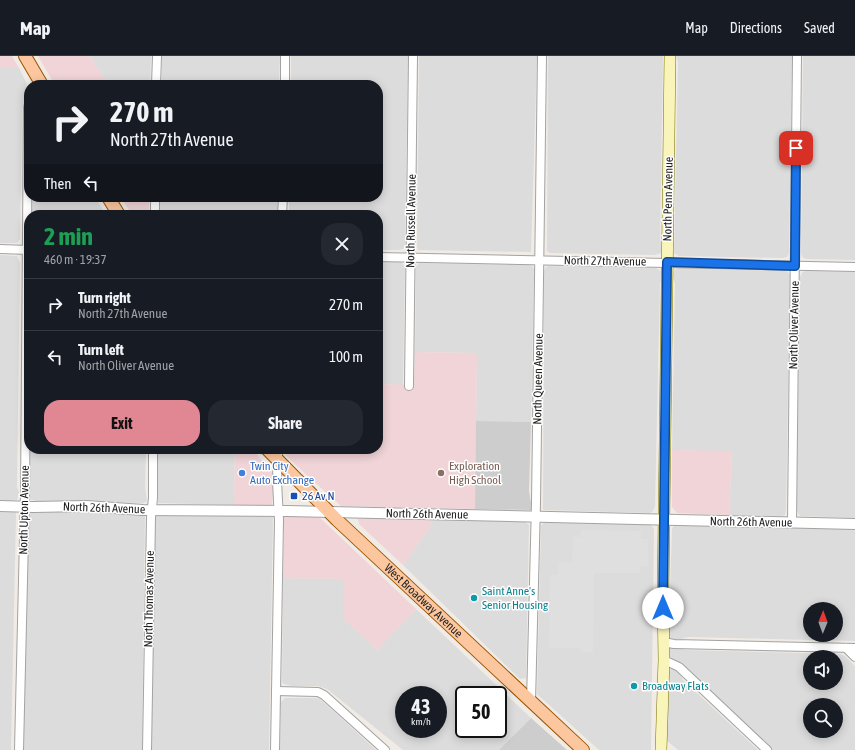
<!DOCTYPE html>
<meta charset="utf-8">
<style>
:root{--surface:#171b24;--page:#242831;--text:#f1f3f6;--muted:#9ea1a6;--line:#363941;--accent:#e18693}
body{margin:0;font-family:"Asap Condensed",sans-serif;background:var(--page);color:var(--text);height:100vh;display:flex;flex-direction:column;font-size:15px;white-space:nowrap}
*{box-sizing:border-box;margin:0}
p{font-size:13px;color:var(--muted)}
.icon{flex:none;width:22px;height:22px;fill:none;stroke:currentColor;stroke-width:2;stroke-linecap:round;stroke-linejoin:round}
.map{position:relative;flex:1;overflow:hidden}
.side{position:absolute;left:24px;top:154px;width:359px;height:244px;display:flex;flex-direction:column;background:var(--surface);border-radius:16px;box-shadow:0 2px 10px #0003}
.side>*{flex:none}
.top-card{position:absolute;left:24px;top:24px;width:359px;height:122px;border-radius:16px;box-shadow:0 2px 10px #0003;background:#171b24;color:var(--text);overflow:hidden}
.needle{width:26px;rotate:1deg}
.controls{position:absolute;left:803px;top:546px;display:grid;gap:8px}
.controls a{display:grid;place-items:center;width:40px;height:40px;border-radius:50%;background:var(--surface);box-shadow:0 2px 10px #0003;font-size:20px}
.speed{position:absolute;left:395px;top:630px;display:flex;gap:8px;font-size:20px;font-weight:700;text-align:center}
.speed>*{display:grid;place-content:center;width:52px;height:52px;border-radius:50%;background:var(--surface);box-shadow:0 2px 10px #0003;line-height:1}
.speed small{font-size:10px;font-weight:400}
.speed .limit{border:2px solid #111;border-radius:6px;background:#fff;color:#111}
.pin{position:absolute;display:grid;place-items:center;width:34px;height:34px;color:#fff;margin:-17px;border-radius:8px;box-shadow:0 2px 6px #0006}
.me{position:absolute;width:44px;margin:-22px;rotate:0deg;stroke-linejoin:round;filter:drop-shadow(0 0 3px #0008)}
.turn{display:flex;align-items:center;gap:14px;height:84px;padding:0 20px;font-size:18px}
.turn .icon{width:52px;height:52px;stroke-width:2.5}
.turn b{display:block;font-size:28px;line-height:34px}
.then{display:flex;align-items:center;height:38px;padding:0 20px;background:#0003;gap:8px;font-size:15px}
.round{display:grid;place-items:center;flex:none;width:42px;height:42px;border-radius:16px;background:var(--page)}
.headline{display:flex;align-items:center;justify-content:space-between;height:68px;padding:0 20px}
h1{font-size:24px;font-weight:700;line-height:30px;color:#1e9e55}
.action{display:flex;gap:8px;margin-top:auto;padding:8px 20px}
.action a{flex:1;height:46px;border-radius:16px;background:var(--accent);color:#111;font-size:16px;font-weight:700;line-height:46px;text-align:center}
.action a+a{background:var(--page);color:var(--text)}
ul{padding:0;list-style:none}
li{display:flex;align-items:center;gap:12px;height:52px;padding:0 20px;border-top:1px solid var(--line)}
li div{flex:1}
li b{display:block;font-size:15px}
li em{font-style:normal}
header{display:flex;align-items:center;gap:24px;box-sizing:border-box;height:56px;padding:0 20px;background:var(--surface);border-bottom:1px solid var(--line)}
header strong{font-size:19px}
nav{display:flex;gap:22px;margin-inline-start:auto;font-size:14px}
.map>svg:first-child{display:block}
</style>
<header>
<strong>Map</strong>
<nav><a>Map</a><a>Directions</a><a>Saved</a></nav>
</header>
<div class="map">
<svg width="855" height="694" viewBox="0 0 855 694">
<rect width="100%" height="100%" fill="#f0ebe5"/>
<g fill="#dddcdc" fill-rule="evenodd">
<polygon points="90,0 151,0 150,29 108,29"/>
<polygon points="162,0 280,0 279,29 162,29"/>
<polygon points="291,0 408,0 405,189 403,193 398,194 378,194 378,159 289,159 289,141 378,141 378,29 291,29"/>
<polygon points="419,0 537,0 531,196 418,194 417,189"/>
<polygon points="548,0 663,0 660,183 662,191 661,197 655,199 550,197 547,195"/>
<polygon points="676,0 792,0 789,197 787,201 782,202 679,200 674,197 678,6"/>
<polygon points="803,0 855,0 855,204 806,203 802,201 801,197"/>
<polygon points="0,12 19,12 27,28 22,55 20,183 17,187 0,187"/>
<polygon points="33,141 95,141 106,159 32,159"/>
<rect x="160" y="141" width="117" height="18"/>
<polygon points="0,199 17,200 20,207 17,431 19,436 17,444 12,445 0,444"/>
<polygon points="378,206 401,206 405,211 403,329 378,328"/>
<polygon points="419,207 529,209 532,210 534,213 531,366 476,365 477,297 415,296 416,210"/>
<polygon points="549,210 656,212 662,216 662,220 660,227 655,450 653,455 650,457 543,454 544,215 546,211"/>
<polygon points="678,212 783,214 788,216 790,219 786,453 785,459 782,460 729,459 732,396 672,394 675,227 672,219 674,214"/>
<polygon points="805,215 855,216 855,462 800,460 796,453 800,221 802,217"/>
<polygon points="29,393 146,393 145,432 147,445 143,447 36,445 29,443"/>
<polygon points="158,393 235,393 234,449 158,447"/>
<polygon points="0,453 15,455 16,458 11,694 0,694"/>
<polygon points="33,453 140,456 145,459 142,694 23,694 22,692 28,456"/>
<polygon points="158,457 271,460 273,461 269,694 151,694 154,463"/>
<polygon points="431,463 524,465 529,469 526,622 520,623 403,509 430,471"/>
<polygon points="544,466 650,468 654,473 651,694 599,694 537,638 541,470"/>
<path d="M677,468L855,472V585L688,581L677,584H671L669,582L667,574L669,566L672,473L674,469ZM810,553H836V579H810Z"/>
<path d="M283,522L343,523V562L377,594L416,553L531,662L499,694H403L327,633L318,630H292L284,628L282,626ZM404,639H438V673H404ZM464,639H498V673H464Z"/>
<path d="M676,589L685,594L840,598L845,600L855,610V694H772L683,611L670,601L669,591ZM810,601H836V627H810ZM810,649H836V675H810Z"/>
<polygon points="672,612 678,615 683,624 758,694 678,694 666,684 667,618"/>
<polygon points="285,642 316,642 320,643 376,694 280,694 281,646"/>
</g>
<g fill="#f0d4d7">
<polygon points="0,0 12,0 19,12 0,12"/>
<polygon points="38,0 90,0 108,29 55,29"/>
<polygon points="121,141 149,141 149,159 132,159"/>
<polygon points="415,296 477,297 475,453 341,450 288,402 286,399 285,393 378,393 378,328 414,329"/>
<polygon points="235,393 252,393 274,419 272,450 234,449"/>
<polygon points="672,394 732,395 729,459 677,457 672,451"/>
<polygon points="285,459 318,460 416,553 377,594 343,562 343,523 283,522 284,476 281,469 282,463"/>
<polygon points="361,461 431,463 430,471 403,509 359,468 358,463"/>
</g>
<g fill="#cdcdcd">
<polygon points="476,365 531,366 529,435 531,447 531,454 475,453"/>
<polygon points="531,662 567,694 499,694"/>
</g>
<polygon fill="#dfdfdf" points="581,474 641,475 641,483 648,483 648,510 641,510 640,517 594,517 593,596 581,596 580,592 549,592 550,519 558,519 558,506 572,507 573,481 580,481"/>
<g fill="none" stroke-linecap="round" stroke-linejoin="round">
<defs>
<g id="minor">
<polyline points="156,29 157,0"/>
<polyline points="285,29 285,0"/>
<polyline points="155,159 155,141"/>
<polyline points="282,159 283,141"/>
<polyline points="0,193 29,194"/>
<polyline points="378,201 855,211"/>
<polyline points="409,330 413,0"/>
<polyline points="792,467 797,0"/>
<polyline points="663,586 674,588 855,592"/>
<polyline points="846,592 855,601"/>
<polyline points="664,604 679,611 767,694"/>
<polyline points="276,635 318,636 324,639 385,694"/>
<polyline points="531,646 536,447 542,0"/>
<polyline points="19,694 25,439 28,52 29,47"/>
<polyline points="147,694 151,461 153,442 153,393"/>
<polyline points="275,694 279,464 277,425 278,393"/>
</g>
<polyline id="tertiary" points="0,450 33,451 86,450 143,454 287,455 855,468"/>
<polyline id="secondary" points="661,694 664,604 663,539 670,0"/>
<g id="primary">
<polyline points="25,0 42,29"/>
<polyline points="108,141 119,159"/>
<path id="s1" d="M267,393L337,464L583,694"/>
</g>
</defs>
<use href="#minor" stroke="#a3a3a3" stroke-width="10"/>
<use href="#tertiary" stroke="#a3a3a3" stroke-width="12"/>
<use href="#secondary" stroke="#777405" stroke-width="12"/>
<use href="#primary" stroke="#995300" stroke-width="14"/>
<use href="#minor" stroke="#fff" stroke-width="8"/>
<use href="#tertiary" stroke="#fff" stroke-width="10"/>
<use href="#secondary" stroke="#f9f4b9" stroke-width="11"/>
<use href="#primary" stroke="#fcc79e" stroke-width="12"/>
</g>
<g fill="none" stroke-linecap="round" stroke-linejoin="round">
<defs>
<polyline id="route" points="663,552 667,206 795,210 796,92"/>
</defs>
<use href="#route" stroke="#114b97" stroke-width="10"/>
<use href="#route" stroke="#1a73e8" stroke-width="7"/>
</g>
<circle fill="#3f7fe0" stroke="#fff" stroke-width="1.5" cx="242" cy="417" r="4"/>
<circle fill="#8d6e63" stroke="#fff" stroke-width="1.5" cx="441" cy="417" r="4"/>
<rect fill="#1a4fb4" stroke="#fff" stroke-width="1.5" x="290" y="436" width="8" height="8" rx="2"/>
<g fill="#0f9aa8" stroke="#fff" stroke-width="1.5">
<circle cx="474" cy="542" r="4"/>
<circle cx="634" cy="630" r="4"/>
</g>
<g text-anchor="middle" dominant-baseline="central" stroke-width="3" stroke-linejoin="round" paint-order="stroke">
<g font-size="12" fill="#1f1f1f" stroke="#fff">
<text transform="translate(668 143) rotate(-89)">North Penn Avenue</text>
<text transform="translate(411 165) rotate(-89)">North Russell Avenue</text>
<text transform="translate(605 205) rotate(1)">North 27th Avenue</text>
<text transform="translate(794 269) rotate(-89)">North Oliver Avenue</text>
<text transform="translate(538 323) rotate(-89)">North Queen Avenue</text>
<text transform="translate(104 452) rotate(2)">North 26th Avenue</text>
<text transform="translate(24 454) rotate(-89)">North Upton Avenue</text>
<text transform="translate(427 458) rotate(1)">North 26th Avenue</text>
<text transform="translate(751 466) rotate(1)">North 26th Avenue</text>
<text transform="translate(149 543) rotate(-89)">North Thomas Avenue</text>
<text stroke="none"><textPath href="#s1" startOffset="218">West Broadway Avenue</textPath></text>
</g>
<g font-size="12" fill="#366cbe" stroke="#fff" text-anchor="start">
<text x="250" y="410">Twin City<tspan x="250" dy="14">Auto Exchange</tspan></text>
</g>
<g font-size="12" fill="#785e54" stroke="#fff" text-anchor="start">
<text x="449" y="410">Exploration<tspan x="449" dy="14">High School</tspan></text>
</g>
<g font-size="12" fill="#164399" stroke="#fff" text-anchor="start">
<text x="302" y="440">26 Av N</text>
</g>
<g font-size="12" fill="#0d838f" stroke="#fff" text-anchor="start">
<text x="482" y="535">Saint Anne's<tspan x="482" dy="14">Senior Housing</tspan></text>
<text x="642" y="630">Broadway Flats</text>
</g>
</g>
</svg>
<div class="controls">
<a><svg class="needle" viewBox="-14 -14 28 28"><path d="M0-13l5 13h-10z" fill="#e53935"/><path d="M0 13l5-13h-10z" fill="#9ea1a6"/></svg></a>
<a><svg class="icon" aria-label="sound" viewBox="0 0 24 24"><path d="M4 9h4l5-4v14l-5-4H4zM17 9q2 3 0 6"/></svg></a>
<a><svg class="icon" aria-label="search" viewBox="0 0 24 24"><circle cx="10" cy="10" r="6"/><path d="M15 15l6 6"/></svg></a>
</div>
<div class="speed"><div>43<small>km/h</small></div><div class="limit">50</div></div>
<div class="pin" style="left:796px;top:92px;background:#d93025"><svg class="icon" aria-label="arrive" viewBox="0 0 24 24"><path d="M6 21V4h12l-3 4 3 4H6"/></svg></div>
<svg class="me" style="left:663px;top:552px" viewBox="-20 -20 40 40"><circle r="19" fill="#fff"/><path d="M0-13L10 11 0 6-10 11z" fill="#1a73e8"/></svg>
<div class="top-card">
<div class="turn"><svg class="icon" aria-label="right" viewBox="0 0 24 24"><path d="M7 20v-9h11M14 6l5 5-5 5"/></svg><div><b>270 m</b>North 27th Avenue</div></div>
<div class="then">Then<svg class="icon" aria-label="left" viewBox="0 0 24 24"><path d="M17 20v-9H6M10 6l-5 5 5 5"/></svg></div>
</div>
<section class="side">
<div class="headline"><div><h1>2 min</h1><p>460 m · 19:37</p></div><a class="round"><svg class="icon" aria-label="close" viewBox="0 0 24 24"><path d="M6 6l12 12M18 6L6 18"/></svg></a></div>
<ul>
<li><svg class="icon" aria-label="right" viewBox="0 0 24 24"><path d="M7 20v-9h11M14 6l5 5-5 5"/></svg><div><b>Turn right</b><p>North 27th Avenue</p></div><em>270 m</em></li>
<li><svg class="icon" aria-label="left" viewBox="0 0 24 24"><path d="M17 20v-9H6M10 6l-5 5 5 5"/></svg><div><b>Turn left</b><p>North Oliver Avenue</p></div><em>100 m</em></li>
</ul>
<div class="action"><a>Exit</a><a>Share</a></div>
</section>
</div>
